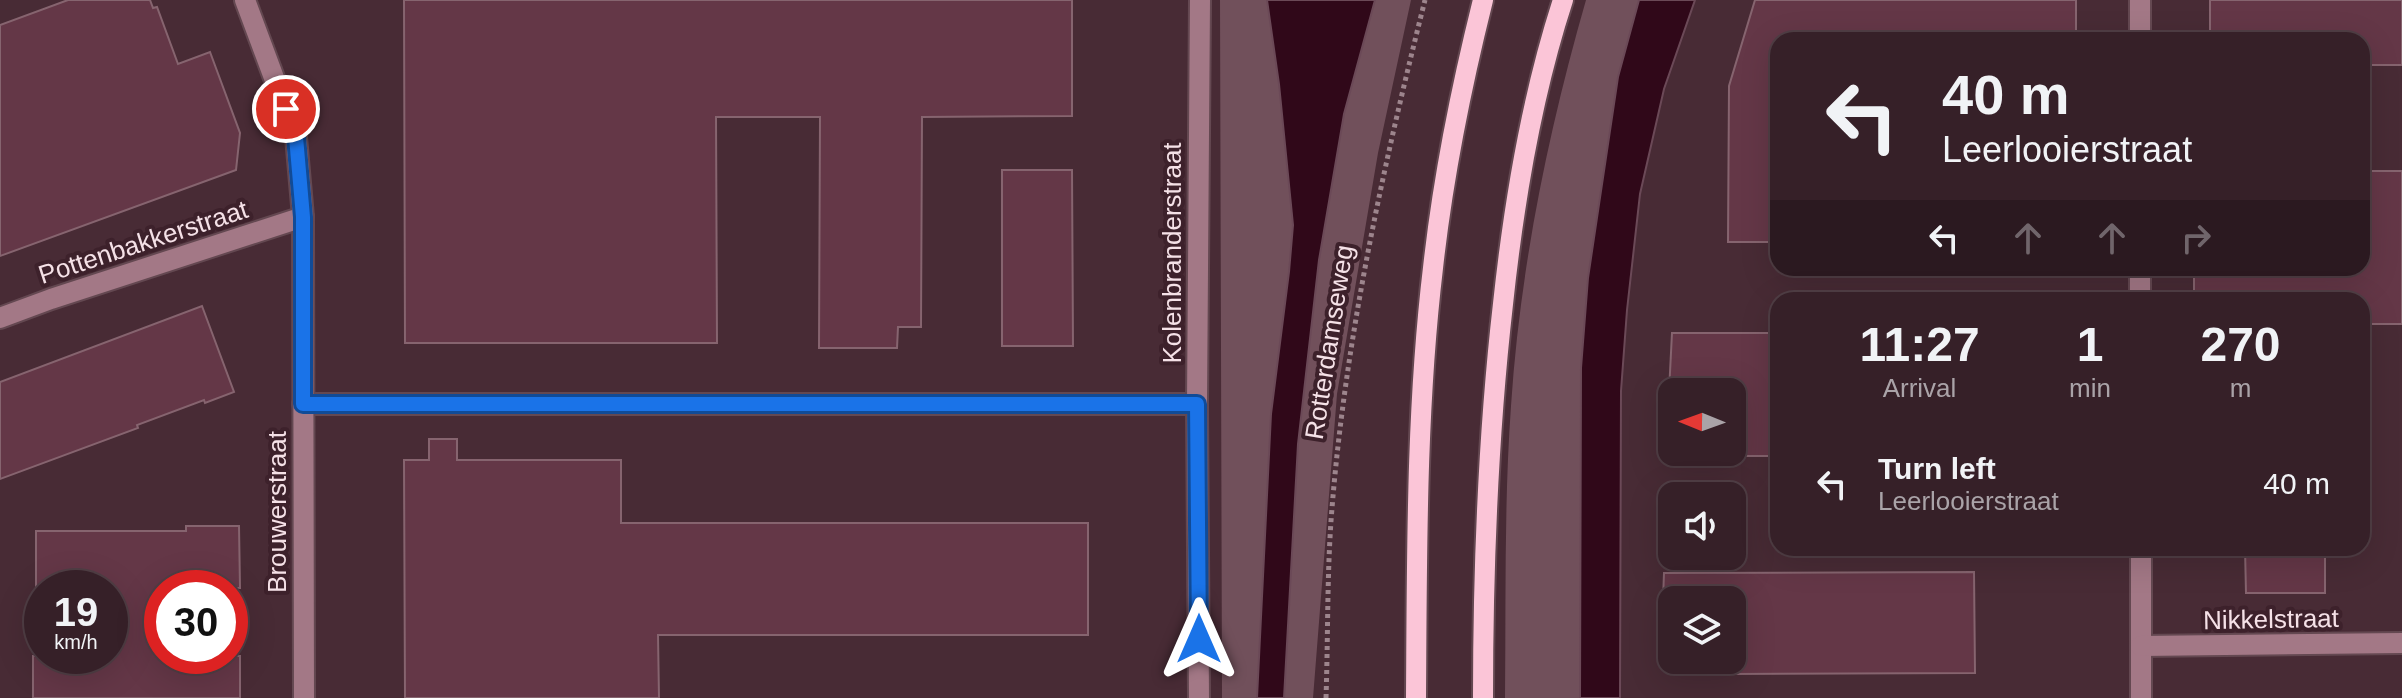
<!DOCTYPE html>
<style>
:root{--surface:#362028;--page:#412d34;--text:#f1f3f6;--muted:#aaa3a8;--line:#503e45}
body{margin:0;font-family:Helvetica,sans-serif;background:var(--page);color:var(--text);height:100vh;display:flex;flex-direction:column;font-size:30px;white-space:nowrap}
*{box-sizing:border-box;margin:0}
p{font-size:26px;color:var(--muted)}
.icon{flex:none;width:44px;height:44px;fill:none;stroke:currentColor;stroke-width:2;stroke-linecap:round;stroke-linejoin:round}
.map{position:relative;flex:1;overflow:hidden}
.side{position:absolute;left:1770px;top:292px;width:600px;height:264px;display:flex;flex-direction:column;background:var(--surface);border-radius:24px;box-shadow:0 8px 32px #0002,0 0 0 2px var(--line)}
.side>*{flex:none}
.top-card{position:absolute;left:1770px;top:32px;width:600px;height:244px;border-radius:24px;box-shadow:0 8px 32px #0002,0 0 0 2px var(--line);background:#362028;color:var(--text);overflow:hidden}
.needle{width:52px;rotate:271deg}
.buttons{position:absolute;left:1658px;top:378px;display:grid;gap:16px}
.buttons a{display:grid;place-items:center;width:88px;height:88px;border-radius:16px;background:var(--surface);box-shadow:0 8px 32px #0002,0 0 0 2px var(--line);font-size:40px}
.speed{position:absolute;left:24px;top:570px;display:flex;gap:16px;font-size:40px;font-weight:700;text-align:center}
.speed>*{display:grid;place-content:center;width:104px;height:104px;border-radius:50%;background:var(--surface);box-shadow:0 8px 32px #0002,0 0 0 2px var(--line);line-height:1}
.speed small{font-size:20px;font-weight:400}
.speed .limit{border:12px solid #d22;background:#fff;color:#111}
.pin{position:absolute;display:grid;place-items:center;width:68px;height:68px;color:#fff;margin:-34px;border:4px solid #fff;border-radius:50%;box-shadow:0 2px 8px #0007}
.me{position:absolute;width:88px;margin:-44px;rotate:0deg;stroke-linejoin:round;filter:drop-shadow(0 0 6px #0008)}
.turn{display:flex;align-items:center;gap:28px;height:168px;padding:0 40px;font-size:36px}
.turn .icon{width:104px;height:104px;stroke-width:2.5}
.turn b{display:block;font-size:56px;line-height:68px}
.lanes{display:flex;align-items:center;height:76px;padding:0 40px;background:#0003;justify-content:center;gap:40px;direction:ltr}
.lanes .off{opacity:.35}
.eta{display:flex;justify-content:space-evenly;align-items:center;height:136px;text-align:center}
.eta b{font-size:48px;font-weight:700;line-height:56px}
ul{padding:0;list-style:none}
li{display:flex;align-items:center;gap:24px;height:112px;padding:0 40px}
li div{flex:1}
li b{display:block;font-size:30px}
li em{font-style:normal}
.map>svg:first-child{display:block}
</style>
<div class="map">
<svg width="2402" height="698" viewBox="0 0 2402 698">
<rect width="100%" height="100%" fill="#482b35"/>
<g fill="#71505b">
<polygon points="1220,0 1267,0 1279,84 1293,225 1289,272 1271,414 1257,698 1222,698"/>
<polygon points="1375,0 1411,0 1378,153 1337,394 1313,698 1284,698 1298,443 1319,260 1344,114"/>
<path d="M1586,0H1639L1618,77L1588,278L1581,368L1580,698H1505C1506,601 1504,503 1511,406C1520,269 1548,132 1586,0Z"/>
</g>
<g fill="#300819" stroke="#6b4957" stroke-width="2">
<polygon points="1267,0 1375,0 1344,114 1319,260 1298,444 1284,698 1257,698 1271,414 1289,272 1293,225 1279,84"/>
<polygon points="1639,0 1695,0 1664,89 1640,194 1627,310 1621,391 1620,698 1580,698 1581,368 1588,278 1618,77"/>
</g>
<g fill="#643747" stroke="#86646f" stroke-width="2">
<polygon points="68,0 150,0 153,8 157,7 178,64 210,52 240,133 236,170 0,256 0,25"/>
<polygon points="404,0 1072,0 1072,116 922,117 921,327 898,327 897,348 819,348 820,117 716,117 717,343 405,343"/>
<polygon points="1755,0 2076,0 2076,40 1778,40 1778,242 1728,242 1729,86"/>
<polygon points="2210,0 2402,0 2402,65 2362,65 2362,40 2210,40"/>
<polygon points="1002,170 1072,170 1073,346 1002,346"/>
<polygon points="2362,171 2402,171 2402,324 2362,324 2362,300 2194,300 2194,268 2362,268"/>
<polygon points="202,306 234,392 205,403 204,400 137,425 138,428 0,479 0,382"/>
<polygon points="1672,333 1778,333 1778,456 1732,456 1732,392 1669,392"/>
<polygon points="429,439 457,439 457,460 621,460 621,523 1088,523 1088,635 658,635 659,698 405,698 404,460 429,460"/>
<polygon points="186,526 239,526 240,588 162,588 162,656 240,656 240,698 33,698 33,656 110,656 110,588 36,588 36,531 186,531"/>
<polygon points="2245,548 2325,548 2325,593 2246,593"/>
<polygon points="1974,572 1975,673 1732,674 1732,600 1663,600 1664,573"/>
</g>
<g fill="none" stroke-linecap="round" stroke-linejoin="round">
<defs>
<g id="minor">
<polyline points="245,0 296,137 303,217 304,698"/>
<polyline points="2140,0 2140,40"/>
<polyline points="2140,268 2140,300"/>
<polyline points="0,318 51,299 303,217"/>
<polyline points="303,404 1197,404"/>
<polyline points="2141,548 2141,698"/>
<polyline points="2141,646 2402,643"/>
<polyline points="1199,698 1197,404 1200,0"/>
</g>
<g id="major">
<path d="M1416,698C1417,555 1416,410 1433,268C1443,177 1461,88 1483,0"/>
<path d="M1483,698C1483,566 1488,435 1503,304C1514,201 1531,98 1563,0"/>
</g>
</defs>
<use href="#minor" stroke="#644851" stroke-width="24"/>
<use href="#major" stroke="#644851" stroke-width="24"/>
<path stroke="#9d858d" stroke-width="5" stroke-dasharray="4 4" stroke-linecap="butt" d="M1326,698C1328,639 1327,580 1331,521C1344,345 1382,171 1425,0"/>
<use href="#minor" stroke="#a37886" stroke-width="20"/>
<use href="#major" stroke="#fbc5d7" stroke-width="20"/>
</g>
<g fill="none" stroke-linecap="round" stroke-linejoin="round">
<defs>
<polyline id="route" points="286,109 296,137 303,217 303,404 1197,404 1199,639"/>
</defs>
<use href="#route" stroke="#114b97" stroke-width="20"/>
<use href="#route" stroke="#1a73e8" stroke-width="14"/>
</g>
<g text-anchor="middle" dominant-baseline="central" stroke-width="8" stroke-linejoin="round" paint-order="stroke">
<g font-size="26" fill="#f5e1e7" stroke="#3d212b">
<text transform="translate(143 242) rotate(-18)">Pottenbakkerstraat</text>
<text transform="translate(1172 253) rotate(-90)">Kolenbranderstraat</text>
<text transform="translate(1329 342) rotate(-81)">Rotterdamseweg</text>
<text transform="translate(277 512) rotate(-90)">Brouwerstraat</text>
<text transform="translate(2271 619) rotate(-1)">Nikkelstraat</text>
</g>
</g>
</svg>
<div class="buttons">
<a><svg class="needle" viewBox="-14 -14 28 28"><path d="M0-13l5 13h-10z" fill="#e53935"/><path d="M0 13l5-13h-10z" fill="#aaa3a8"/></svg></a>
<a><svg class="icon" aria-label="sound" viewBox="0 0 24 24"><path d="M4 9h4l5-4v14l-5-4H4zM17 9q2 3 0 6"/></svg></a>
<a><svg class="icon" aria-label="layers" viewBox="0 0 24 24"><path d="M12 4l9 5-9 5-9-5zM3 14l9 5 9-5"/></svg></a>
</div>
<div class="speed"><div>19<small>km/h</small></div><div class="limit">30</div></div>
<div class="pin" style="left:286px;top:109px;background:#d93025"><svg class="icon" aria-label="arrive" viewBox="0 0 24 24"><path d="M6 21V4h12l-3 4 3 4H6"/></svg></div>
<svg class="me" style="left:1199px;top:639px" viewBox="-20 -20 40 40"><path d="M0-17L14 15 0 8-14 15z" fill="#1a73e8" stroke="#fff" stroke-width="4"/></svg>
<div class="top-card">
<div class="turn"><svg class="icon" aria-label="left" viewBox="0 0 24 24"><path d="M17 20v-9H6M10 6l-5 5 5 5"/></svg><div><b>40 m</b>Leerlooierstraat</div></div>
<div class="lanes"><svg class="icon" aria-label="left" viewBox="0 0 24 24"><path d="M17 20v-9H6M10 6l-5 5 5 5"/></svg><svg class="icon off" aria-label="ahead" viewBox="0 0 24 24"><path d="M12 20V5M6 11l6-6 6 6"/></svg><svg class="icon off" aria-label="ahead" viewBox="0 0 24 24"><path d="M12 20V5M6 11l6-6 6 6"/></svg><svg class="icon off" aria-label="right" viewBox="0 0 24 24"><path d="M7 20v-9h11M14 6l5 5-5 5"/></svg></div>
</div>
<section class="side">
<div class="eta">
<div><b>11:27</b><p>Arrival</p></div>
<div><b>1</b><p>min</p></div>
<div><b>270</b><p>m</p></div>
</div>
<ul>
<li><svg class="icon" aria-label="left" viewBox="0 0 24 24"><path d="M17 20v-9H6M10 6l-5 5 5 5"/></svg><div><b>Turn left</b><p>Leerlooierstraat</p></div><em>40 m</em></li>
</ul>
</section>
</div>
